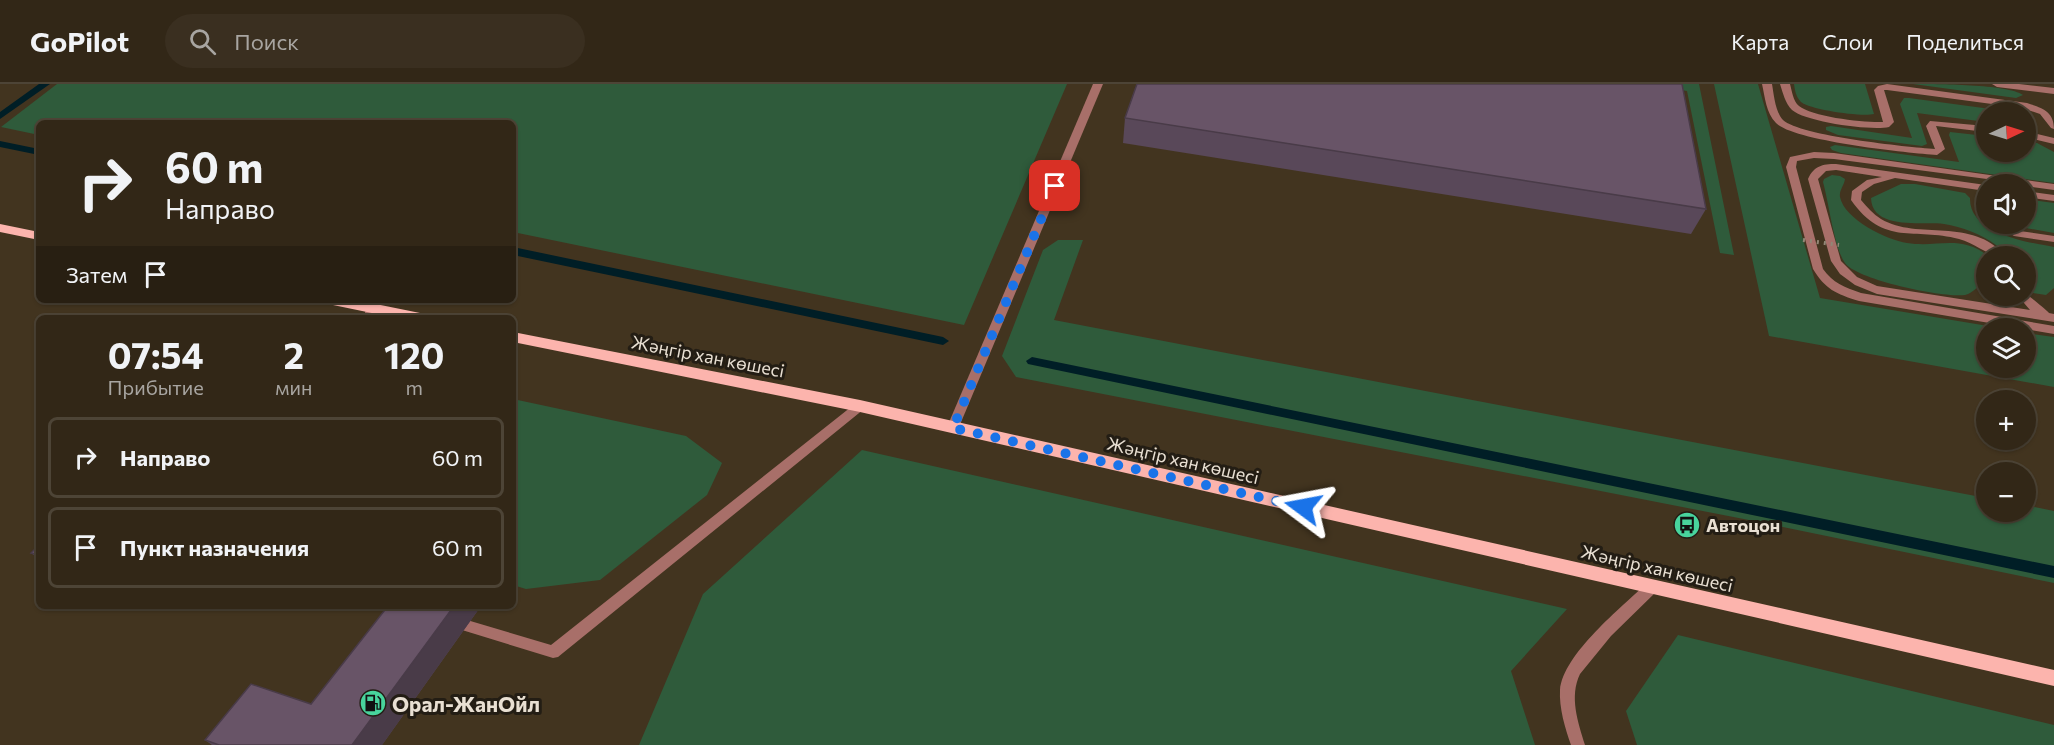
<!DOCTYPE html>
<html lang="ru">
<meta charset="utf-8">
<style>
:root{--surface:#322717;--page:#3a2f20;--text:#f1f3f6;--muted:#a8a5a1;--line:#4d4436}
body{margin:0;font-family:Commissioner,sans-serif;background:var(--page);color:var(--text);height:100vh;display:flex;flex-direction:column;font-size:22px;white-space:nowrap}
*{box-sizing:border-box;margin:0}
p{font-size:20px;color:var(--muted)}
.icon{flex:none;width:33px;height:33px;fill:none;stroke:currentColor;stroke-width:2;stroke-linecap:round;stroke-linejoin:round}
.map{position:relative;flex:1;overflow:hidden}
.sheet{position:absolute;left:36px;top:231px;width:480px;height:294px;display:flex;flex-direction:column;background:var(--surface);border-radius:9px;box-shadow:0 2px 4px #0004,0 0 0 2px var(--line)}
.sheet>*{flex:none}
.guide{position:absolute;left:36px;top:36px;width:480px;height:183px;border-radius:9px;box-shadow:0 2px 4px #0004,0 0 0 2px var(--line);background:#322717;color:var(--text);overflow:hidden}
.needle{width:39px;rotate:86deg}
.buttons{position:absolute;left:1976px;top:18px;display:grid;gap:12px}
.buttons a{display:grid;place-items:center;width:60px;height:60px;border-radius:50%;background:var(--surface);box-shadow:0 2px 4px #0004,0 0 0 2px var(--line);font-size:30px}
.pin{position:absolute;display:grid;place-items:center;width:51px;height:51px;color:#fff;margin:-26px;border-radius:12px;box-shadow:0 3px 9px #0006}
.me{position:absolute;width:66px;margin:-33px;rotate:283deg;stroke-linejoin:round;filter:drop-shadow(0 0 4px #0008)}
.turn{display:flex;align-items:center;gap:21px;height:126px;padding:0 30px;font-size:27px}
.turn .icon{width:78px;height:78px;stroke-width:2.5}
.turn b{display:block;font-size:42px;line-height:51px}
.then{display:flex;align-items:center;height:57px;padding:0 30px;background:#0003;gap:12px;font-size:22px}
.eta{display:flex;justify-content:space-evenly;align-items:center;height:102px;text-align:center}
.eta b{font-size:36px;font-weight:700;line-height:42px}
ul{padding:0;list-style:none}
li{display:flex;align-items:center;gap:18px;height:81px;margin:0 12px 9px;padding:0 18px;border:3px solid var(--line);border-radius:9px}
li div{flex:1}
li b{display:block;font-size:22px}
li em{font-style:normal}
header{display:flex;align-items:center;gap:36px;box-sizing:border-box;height:84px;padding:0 30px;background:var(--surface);border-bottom:2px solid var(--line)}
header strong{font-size:28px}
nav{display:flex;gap:33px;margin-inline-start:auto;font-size:21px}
.search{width:420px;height:54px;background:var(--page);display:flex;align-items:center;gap:15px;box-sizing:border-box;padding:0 21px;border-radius:33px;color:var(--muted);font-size:22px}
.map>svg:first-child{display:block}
</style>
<header>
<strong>GoPilot</strong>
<div class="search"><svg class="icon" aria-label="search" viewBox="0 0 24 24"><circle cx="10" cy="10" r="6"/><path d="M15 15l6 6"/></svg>Поиск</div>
<nav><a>Карта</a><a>Слои</a><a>Поделиться</a></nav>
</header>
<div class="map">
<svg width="2054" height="661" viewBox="0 0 2054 661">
<rect width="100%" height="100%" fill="#42341f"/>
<g fill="#2f5b3b">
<polygon points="57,0 1067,0 964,241 513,148 513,39 39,39 39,51 1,43"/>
<polygon points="1642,0 1699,0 1734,171 1720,169 1687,7"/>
<polygon points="1714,0 1758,0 1820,214 2000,244 1986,244 1986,284 2025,284 2025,249 2054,253 2054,303 1769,252"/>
<path d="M1794,0H1865L1874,30C1861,33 1811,26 1801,18C1796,13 1795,7 1794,0Z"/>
<path d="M1913,0C1936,0 2007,0 2023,11L2016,14Z"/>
<polygon points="1904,14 1909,14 2013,28 1986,28 1986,38 1917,29 1927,60 1922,62 1838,51 1826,46 1826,43 1831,42 1912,54 1900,20"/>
<polygon points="1950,48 1986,52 1986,68 2025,68 2025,56 2037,59 2054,68 2054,99 1841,69 1832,66 1830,63 1835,61 1959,78 1949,51"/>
<path d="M1832,91L1840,92L1845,95C1844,102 1839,106 1840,113C1844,135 1887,156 1907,159C1938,164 1960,150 1988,172H1986V194C1980,200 1974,209 1965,211C1944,214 1857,196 1845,179C1834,164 1829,119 1823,98L1824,95Z"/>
<path d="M1901,100H1915L1965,109L1970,114C1969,150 2028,158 2054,163V204L2046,211L2033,209L2026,199L2025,172C2021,172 2014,174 2011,172C2006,171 2000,164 1996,161C1981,150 1962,143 1944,140C1924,137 1872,147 1871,114Z"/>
<polygon points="2025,115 2054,119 2054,149 2020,143 2011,140 2025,140"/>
<polygon points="1058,156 1083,156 1054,236 1986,414 1986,428 2025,428 2025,421 2054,427 2054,499 1754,437 1016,293 1002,272 1043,166"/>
<polygon points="513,315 686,352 722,379 707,411 600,496 526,505 513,501"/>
<polygon points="862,366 1567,525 1511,587 1535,661 639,661 703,510"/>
<polygon points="1678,551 2054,641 2054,661 1637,661 1626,627"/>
</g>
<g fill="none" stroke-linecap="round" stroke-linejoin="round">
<g fill="#001e26" fill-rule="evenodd">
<polygon points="39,0 50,0 0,35 0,28"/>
<polygon points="0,57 39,65 39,71 0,63"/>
<polygon points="513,163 943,253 949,257 943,261 513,171"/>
<polygon points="1032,273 2054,482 2054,494 1028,280 1026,277"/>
</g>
<g fill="#a86f69" fill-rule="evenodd">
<polygon points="1093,0 1103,0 959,343 957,346 949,346 947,343"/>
<path d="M1762,0H1772C1774,11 1775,27 1783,36C1800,52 1907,63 1935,65L1926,42L1930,37L1986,42V48L1936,42L1945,65L1937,71C1908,69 1793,57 1776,39C1766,29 1765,13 1762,0Z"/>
<path d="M1780,0H1790C1792,7 1793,17 1799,22C1812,33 1866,39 1883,38L1874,6L1878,2L1887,0L2027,19C2042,24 2054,27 2054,45L2051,44L2040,30L2022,24L1887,6H1884L1894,38L1889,43C1871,47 1806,38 1792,26C1785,19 1783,9 1780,0Z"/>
<polygon points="1992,0 2019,0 2054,4 2054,10 1997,3"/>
<polygon points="2025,47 2054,54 2054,60 2025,53"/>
<path d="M1814,68L1834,69L2054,100V106L2025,102V100L1834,75L1814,74L1797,77L1796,83L1823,185C1833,199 1844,203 1861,209L2054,242V250L1859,217C1836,210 1825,205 1813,185L1786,83L1790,73Z"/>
<path d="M1836,80L1986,101V107L1895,94L1874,100L1862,108L1861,116C1867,123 1873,130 1881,135C1918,157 1972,132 2005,172C1989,174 1976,159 1959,155C1914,143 1884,163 1851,116L1852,107L1867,96L1882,93L1836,86L1826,87L1818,95L1841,177L1857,193L1877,202L2030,226L2018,212H2025V209C2029,212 2047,226 2049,229L2054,230V238L1877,210L1855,201L1840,190L1831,177L1808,95C1814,82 1822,80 1836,80Z"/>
<polygon points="2025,107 2054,111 2054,117 2025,113"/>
<polygon points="1986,118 1986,129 1981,126 1981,121"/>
<polygon points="1993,140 2005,140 2020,147 2054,152 2054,158 2014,152"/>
<polygon points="372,220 378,224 376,234 364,234 366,224"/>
<polygon points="860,317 864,319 866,322 864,325 558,573 553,574 462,546 460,542 462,538 467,536 551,561 856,319"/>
</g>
<path fill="#a86f69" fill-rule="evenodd" d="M1652,497L1657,499L1659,503L1657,507L1611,552L1580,590C1569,613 1578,638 1585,661H1571C1565,644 1559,624 1560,606C1563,570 1622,523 1647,499Z"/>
<g fill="#fcb4ad" fill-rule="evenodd">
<polygon points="0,140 39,148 39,156 0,148"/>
<polygon points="326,216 356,216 420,229 427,234 396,234 333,221"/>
<polygon points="513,248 860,316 2054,586 2054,602 860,328 513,258"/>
</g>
<polyline stroke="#928776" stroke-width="4" stroke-dasharray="2 5" stroke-linecap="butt" points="1803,156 1839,161"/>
</g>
<g fill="#594859">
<polygon points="1125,34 1706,125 1691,150 1123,59"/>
<polygon points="39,461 39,475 31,469"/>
<polygon points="388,522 481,522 382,661 212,661 205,656 311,620"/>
</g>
<polygon fill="#493b48" points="454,522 481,522 382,661 352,661"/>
<g fill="#685467" stroke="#493b48" stroke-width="1.5">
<polygon points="1137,0 1682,0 1706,125 1125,34"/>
<polygon points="39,461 39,471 31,469"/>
<polygon points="388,522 454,522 352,661 219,661 205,656 251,600 311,620"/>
</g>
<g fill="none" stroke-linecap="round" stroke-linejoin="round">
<polyline stroke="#1a73e8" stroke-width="10" stroke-dasharray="0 18" points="1055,102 953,344 1303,423"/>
</g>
<defs>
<symbol id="bus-disc" viewBox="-11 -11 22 22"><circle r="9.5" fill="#48d49d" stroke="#231d14"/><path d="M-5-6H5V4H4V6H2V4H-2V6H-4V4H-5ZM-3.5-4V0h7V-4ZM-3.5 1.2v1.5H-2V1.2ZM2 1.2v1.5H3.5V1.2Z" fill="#111"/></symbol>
<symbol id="fuel-disc" viewBox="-11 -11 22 22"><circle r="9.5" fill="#48d49d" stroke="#231d14"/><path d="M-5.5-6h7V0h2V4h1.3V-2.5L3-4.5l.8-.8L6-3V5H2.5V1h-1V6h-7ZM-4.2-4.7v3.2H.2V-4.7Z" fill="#111"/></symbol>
</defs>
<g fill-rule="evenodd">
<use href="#bus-disc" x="1672" y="426" width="30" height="30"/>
<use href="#fuel-disc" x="358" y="604" width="30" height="30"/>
</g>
<g text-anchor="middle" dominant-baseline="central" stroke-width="6" stroke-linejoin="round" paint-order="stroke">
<g font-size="18" fill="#e9e0d3" stroke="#231d14">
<text transform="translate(708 272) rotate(11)">Жәңгір хан көшесі</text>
<text transform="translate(1183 376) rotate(13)">Жәңгір хан көшесі</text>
<text transform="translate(1657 484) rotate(13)">Жәңгір хан көшесі</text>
</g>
<g font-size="18" font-weight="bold" fill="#e9e0d3" stroke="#231d14" text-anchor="start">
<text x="1706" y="441">Автоцон</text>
</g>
<g font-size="21" font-weight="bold" fill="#e9e0d3" stroke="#231d14" text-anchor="start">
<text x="392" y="619">Орал-ЖанОйл</text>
</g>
</g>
</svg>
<div class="buttons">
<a><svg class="needle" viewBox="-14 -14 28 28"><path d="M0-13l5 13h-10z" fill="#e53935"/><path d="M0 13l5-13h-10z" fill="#a8a5a1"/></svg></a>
<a><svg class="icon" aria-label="sound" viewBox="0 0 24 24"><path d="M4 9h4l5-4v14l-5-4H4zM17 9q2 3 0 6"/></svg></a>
<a><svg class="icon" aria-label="search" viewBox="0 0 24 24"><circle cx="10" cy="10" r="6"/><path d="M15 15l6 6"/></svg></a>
<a><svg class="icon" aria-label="layers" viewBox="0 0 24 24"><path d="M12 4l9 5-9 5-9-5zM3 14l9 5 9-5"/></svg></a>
<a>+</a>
<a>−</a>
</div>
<div class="pin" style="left:1055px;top:102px;background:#d93025"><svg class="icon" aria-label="arrive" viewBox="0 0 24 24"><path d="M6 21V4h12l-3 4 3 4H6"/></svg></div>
<svg class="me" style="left:1303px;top:423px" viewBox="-20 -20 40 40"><path d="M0-17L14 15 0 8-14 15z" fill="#1a73e8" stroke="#fff" stroke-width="4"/></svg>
<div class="guide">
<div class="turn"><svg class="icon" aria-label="right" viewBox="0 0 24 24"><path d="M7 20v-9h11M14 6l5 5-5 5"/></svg><div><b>60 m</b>Направо</div></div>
<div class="then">Затем<svg class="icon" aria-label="arrive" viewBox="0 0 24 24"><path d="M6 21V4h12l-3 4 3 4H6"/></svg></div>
</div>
<section class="sheet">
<div class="eta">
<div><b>07:54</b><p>Прибытие</p></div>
<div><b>2</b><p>мин</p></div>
<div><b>120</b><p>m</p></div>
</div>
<ul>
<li><svg class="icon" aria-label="right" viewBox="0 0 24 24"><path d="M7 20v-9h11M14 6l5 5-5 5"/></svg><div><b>Направо</b></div><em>60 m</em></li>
<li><svg class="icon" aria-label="arrive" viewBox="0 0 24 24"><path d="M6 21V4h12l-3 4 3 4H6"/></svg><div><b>Пункт назначения</b></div><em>60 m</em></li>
</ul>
</section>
</div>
